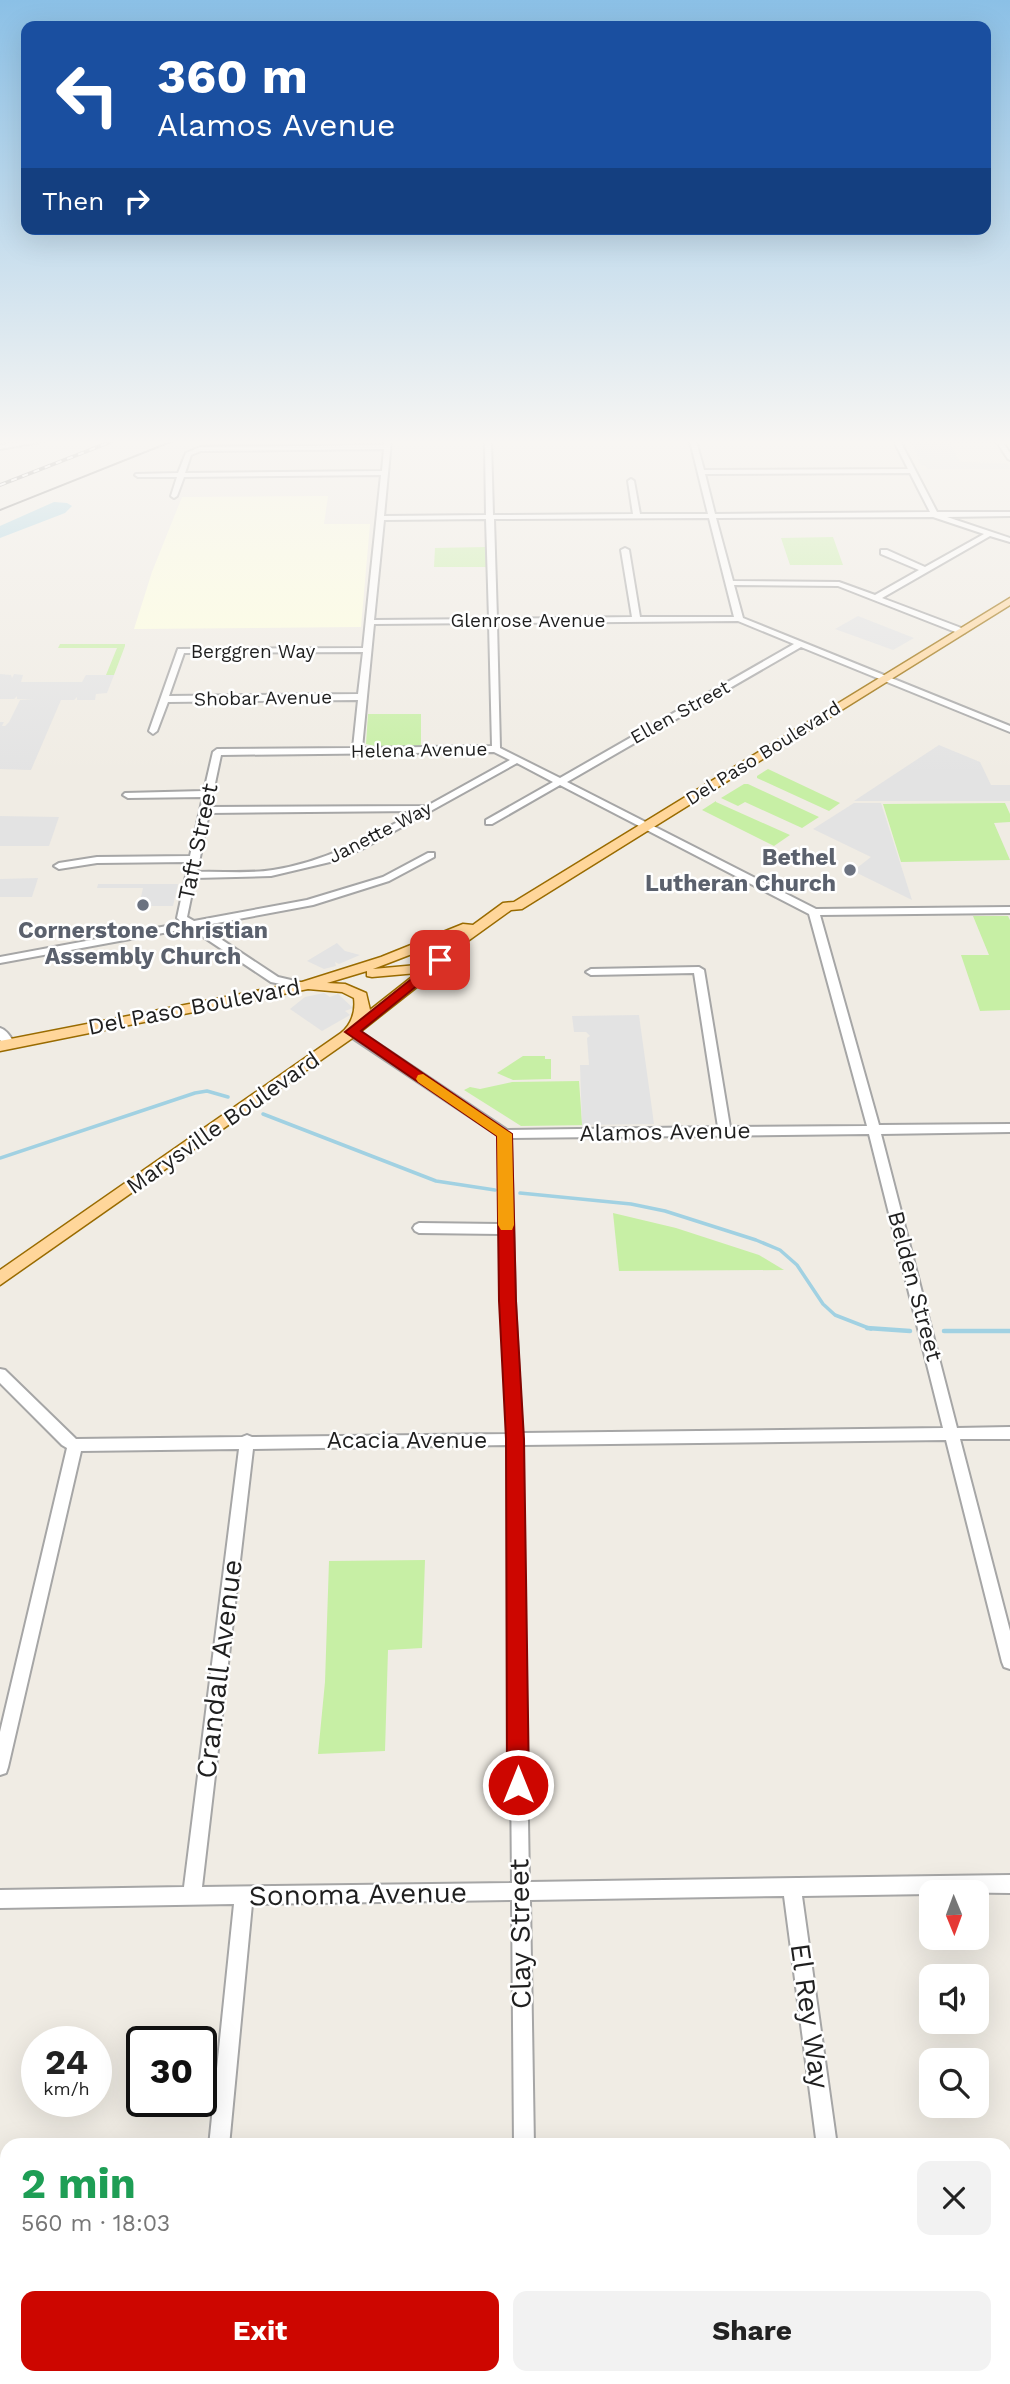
<!DOCTYPE html>
<meta charset="utf-8">
<style>
:root{--surface:#fff;--page:#f2f2f2;--text:#222;--muted:#767676;--accent:#cd0600}
body{margin:0;font-family:"Work Sans",sans-serif;background:var(--page);color:var(--text);height:100vh;display:flex;flex-direction:column;font-size:26px;white-space:nowrap}
*{box-sizing:border-box;margin:0}
p{font-size:23px;color:var(--muted)}
.icon{flex:none;width:38px;height:38px;fill:none;stroke:currentColor;stroke-width:2;stroke-linecap:round;stroke-linejoin:round}
.map{position:relative;flex:1;overflow:hidden}
.details{position:absolute;left:0px;top:2138px;width:1012px;height:247px;display:flex;flex-direction:column;background:var(--surface);border-radius:21px 21px 0 0;box-shadow:0 7px 28px #0002}
.details>*{flex:none}
.hud{position:absolute;left:21px;top:21px;width:970px;height:214px;border-radius:14px;box-shadow:0 7px 28px #0002;background:#1a4fa0;color:#fff;overflow:hidden}
.needle{width:46px;rotate:179deg}
.buttons{position:absolute;left:919px;top:1880px;display:grid;gap:14px}
.buttons a{display:grid;place-items:center;width:70px;height:70px;border-radius:14px;background:var(--surface);box-shadow:0 7px 28px #0002;font-size:35px}
.speed{position:absolute;left:21px;top:2026px;display:flex;gap:14px;font-size:35px;font-weight:700;text-align:center}
.speed>*{display:grid;place-content:center;width:91px;height:91px;border-radius:50%;background:var(--surface);box-shadow:0 7px 28px #0002;line-height:1}
.speed small{font-size:18px;font-weight:400}
.speed .limit{border:4px solid #111;border-radius:10px;background:#fff;color:#111}
.pin{position:absolute;display:grid;place-items:center;width:60px;height:60px;color:#fff;margin:-30px;border-radius:14px;box-shadow:0 4px 10px #0006}
.me{position:absolute;width:77px;margin:-38px;rotate:0deg;stroke-linejoin:round;filter:drop-shadow(0 0 5px #0008)}
.turn{display:flex;align-items:center;gap:24px;height:147px;padding:0 21px;font-size:32px}
.turn .icon{width:91px;height:91px;stroke-width:2.5}
.turn b{display:block;font-size:49px;line-height:60px}
.then{display:flex;align-items:center;height:66px;padding:0 21px;background:#0003;gap:14px;font-size:26px}
.round{display:grid;place-items:center;flex:none;width:74px;height:74px;border-radius:14px;background:var(--page)}
.summary{display:flex;align-items:center;justify-content:space-between;height:119px;padding:0 21px}
h1{font-size:42px;font-weight:700;line-height:52px;color:#1e9e55}
.button{display:flex;gap:14px;margin-top:auto;padding:14px 21px}
.button a{flex:1;height:80px;border-radius:14px;background:var(--accent);color:#fff;font-size:28px;font-weight:700;line-height:80px;text-align:center}
.button a+a{background:var(--page);color:var(--text)}
.map>svg:first-child{display:block}
</style>
<div class="map">
<svg width="1010" height="2384" viewBox="0 0 1010 2384">
<rect width="100%" height="100%" fill="#f0ece4"/>
<polygon fill="#feffde" points="328,496 324,524 370,524 361,627 134,629 152,572 182,497"/>
<g fill="#c7efa5">
<polygon points="833,537 843,565 790,565 781,538"/>
<polygon points="486,547 487,567 434,567 435,548"/>
<polygon points="60,644 125,644 125,646 114,675 106,675 117,648 58,648"/>
<polygon points="368,714 421,714 421,746 379,747 366,744"/>
<polygon points="768,769 840,803 829,811 757,778 757,776"/>
<polygon points="744,784 748,784 819,817 802,828 745,802 738,806 721,798"/>
<polygon points="716,801 716,802 790,835 774,846 702,810"/>
<polygon points="1005,803 1010,814 1010,822 994,823 1010,860 901,862 883,804"/>
<polygon points="973,916 1008,916 1010,920 1010,1010 980,1011 961,955 989,955"/>
<polygon points="523,1056 545,1056 545,1059 551,1059 551,1079 513,1080 497,1073"/>
<polygon points="579,1081 582,1123 590,1125 521,1126 464,1090 470,1087 480,1089 512,1082"/>
<polygon points="613,1213 676,1228 759,1255 784,1270 619,1271"/>
<polygon points="425,1560 422,1648 388,1650 385,1751 318,1754 325,1682 329,1561"/>
</g>
<g fill="#e3e3e3">
<polygon points="910,441 993,441 992,444 950,443 960,462 1007,463 1010,469 928,469 926,466 921,465 918,460 924,458 919,458"/>
<polygon points="858,616 914,638 893,650 835,629"/>
<polygon points="0,674 11,675 12,678 14,674 23,675 21,682 82,682 86,675 114,675 107,693 96,694 95,700 77,700 77,697 74,700 61,700 31,770 0,769 0,722 4,722 2,726 5,726 9,722 20,700 34,700 17,699 17,696 14,699 0,699"/>
<polygon points="939,745 980,762 991,785 1010,785 1010,801 854,801"/>
<polygon points="854,803 881,803 912,900 853,871 871,857 813,829"/>
<polygon points="0,816 59,817 49,846 0,846"/>
<polygon points="38,878 32,897 0,897 0,879"/>
<polygon points="98,884 178,884 173,906 139,906 143,888 97,888"/>
<polygon points="337,943 345,951 360,955 339,964 335,962 336,966 324,969 307,961"/>
<polygon points="324,993 330,997 338,994 353,1008 345,1011 350,1015 322,1031 290,1009 305,997"/>
<polygon points="639,1015 654,1124 582,1125 580,1065 589,1065 587,1038 590,1036 586,1032 574,1032 572,1016"/>
</g>
<polygon fill="#a1d1e2" points="54,502 67,503 72,506 65,513 0,538 0,526"/>
<g fill="none" stroke-linecap="round" stroke-linejoin="round">
<g stroke="#a1d1e2" stroke-width="3.5">
<polyline points="263,1114 436,1181 495,1190"/>
<polyline points="0,1158 195,1093 207,1091 228,1097"/>
<polyline points="520,1193 631,1204 665,1211 756,1240 780,1250 797,1265 823,1304 835,1315 871,1329"/>
</g>
<g stroke="#a1d1e2" stroke-width="4.5">
<polyline points="867,1328 910,1331"/>
<polyline points="944,1331 1010,1331"/>
</g>
<defs>
<g id="minor">
<polygon points="27,441 44,441 0,449 0,445"/>
<path d="M385,441H391L384,516L486,515L485,441H491L493,515L633,514L628,481L631,479L634,481L640,514H708L690,441H696L704,470L908,469L894,441H900L937,512H1010V516L947,517L1010,538V542L990,536L882,598L964,629V633H958L838,586L734,585L743,618L1010,726V732L801,647L567,782L816,909L1010,907V913L820,915L879,1125L1010,1124V1132L881,1134L957,1428L1010,1427V1439H960L1010,1631V1669L1004,1667L1002,1662L946,1440L522,1445L529,1882L1010,1875V1893L931,1892V1894L802,1896L837,2146H817L784,1896L530,1900L534,2146H514L512,1900L252,1904L229,2146H209L234,1904L0,1908V1890L184,1887L239,1449L81,1451L8,1767L6,1773L0,1775V1732L67,1448L62,1445L0,1383V1369L5,1370L76,1439L242,1437L247,1435L252,1437L508,1434L501,1234L419,1233L415,1231L413,1228L415,1225L419,1223L500,1224L499,1136L348,1035L346,1032L348,1029H356L507,1130L718,1127L694,973L591,975L586,972L591,969L699,967L704,970L730,1127L867,1126L809,914L560,785L492,824H486V820L553,782L517,763L362,849L330,862L271,876L195,878L187,917L194,921L307,900L383,877L428,853H434V857L389,881L313,905L201,926L278,977L308,984L309,986L308,988L304,989L271,982L190,928L0,963V957L183,923L177,918L189,862L97,863L59,869L54,866L59,863L97,857L190,856L203,797L128,798L123,795L125,793L204,791L213,752L217,749L353,748L358,700L168,702L157,731L153,734L149,731L178,649L363,648L381,475L184,477L177,496L174,498L171,496L177,477H138L135,475L136,474L178,473L186,453L200,447L384,445ZM384,449L382,471L185,473L191,455L201,451ZM910,473L930,512L715,514L705,474ZM933,517L984,534L925,567L887,550H881V554L919,570L875,595L839,582L733,581L716,518ZM709,518L734,617H640L629,550L625,548L621,550L632,617L497,619L494,519ZM486,519L489,619L374,620L384,520ZM738,621L794,644L560,778L500,748L497,623ZM489,623L492,746L362,748L374,624ZM363,652L358,694L169,696L184,653ZM494,752L510,760L427,806L210,807L221,755ZM418,811C370,837 328,861 273,870C248,874 221,871 197,872L209,813ZM869,1134L943,1428L522,1433L515,1301L511,1138ZM508,1445L512,1883L202,1887L253,1449Z"/>
<polygon points="996,441 1002,441 1010,453 1010,460 1008,459"/>
<path d="M0,1028C7,1030 11,1038 15,1044L13,1047H5L0,1040Z"/>
<rect x="185" y="2378" width="22" height="6"/>
<rect x="517" y="2378" width="22" height="6"/>
<polygon points="848,2378 870,2378 871,2384 849,2384"/>
</g>
<path id="major" d="M1010,598V605L522,909L511,910L447,956V960L437,971L351,1039L0,1285V1270L341,1033C351,1025 356,1012 354,998L342,992L308,989L0,1051V1041L302,982L381,957L463,924L473,925L503,903L514,902ZM456,937L435,951L433,959L428,964L373,969ZM367,971V976L372,977L417,973L370,1010L366,993L345,984L327,983Z"/>
</defs>
<use href="#minor" stroke="#a6a6a6" stroke-width="4"/>
<use href="#major" stroke="#996b00" stroke-width="3"/>
<use href="#minor" fill="#fff" fill-rule="evenodd"/>
<use href="#major" fill="#ffd69a" fill-rule="evenodd"/>
<polyline stroke="#6d6d6d" stroke-width="2" points="0,510 173,441"/>
<defs>
<polyline id="rail" points="0,485 113,441"/>
</defs>
<use href="#rail" stroke="#6d6d6d" stroke-width="3.5"/>
<use href="#rail" stroke="#fff" stroke-width="2" stroke-dasharray="6" stroke-linecap="butt"/>
</g>
<linearGradient id="sky" x2="0" y2="1"><stop stop-color="#8bc0e6"/><stop offset="0.57" stop-color="#f8f6f3"/><stop offset="1" stop-color="#f8f6f3" stop-opacity="0"/></linearGradient>
<rect width="1010" height="775" fill="url(#sky)"/>
<polygon fill="#cd0600" stroke="#850400" stroke-width="2" points="440,956 445,957 445,963 361,1031 512,1134 516,1301 524,1439 529,1785 526,1792 518,1795 510,1792 507,1785 506,1439 499,1301 497,1136 345,1032"/>
<polygon fill="#f59e0b" points="423,1074 512,1134 514,1225 512,1230 501,1230 498,1225 497,1136 418,1082 416,1079 418,1075"/>
<g fill="#6b7280" stroke="#fff" stroke-width="2.5">
<circle cx="850" cy="870" r="7"/>
<circle cx="143" cy="905" r="7"/>
</g>
<g text-anchor="middle" dominant-baseline="central" stroke-width="5" stroke-linejoin="round" paint-order="stroke">
<g font-size="19" fill="#1f1f1f" stroke="#fff">
<text x="528" y="620">Glenrose Avenue</text>
<text x="253" y="651">Berggren Way</text>
<text transform="translate(263 698) rotate(-1)">Shobar Avenue</text>
<text transform="translate(680 712) rotate(-29)">Ellen Street</text>
<text transform="translate(419 750) rotate(-1)">Helena Avenue</text>
<text transform="translate(763 753) rotate(-32)">Del Paso Boulevard</text>
<text transform="translate(380 832) rotate(-27)">Janette Way</text>
</g>
<g font-size="23" fill="#1f1f1f" stroke="#fff">
<text transform="translate(198 842) rotate(-78)">Taft Street</text>
<text transform="translate(194 1007) rotate(-11)">Del Paso Boulevard</text>
<text transform="translate(223 1123) rotate(-35)">Marysville Boulevard</text>
<text transform="translate(665 1132) rotate(-1)">Alamos Avenue</text>
<text transform="translate(915 1286) rotate(75)">Belden Street</text>
<text x="407" y="1440">Acacia Avenue</text>
</g>
<g font-size="23" font-weight="bold" fill="#5b616d" stroke="#fff" text-anchor="end">
<text x="836" y="857">Bethel<tspan x="836" dy="26">Lutheran Church</tspan></text>
<text x="143" y="930" text-anchor="middle">Cornerstone Christian<tspan x="143" dy="26">Assembly Church</tspan></text>
</g>
<g font-size="28" fill="#1f1f1f" stroke="#fff">
<text transform="translate(219 1669) rotate(-83)">Crandall Avenue</text>
<text transform="translate(358 1894) rotate(-1)">Sonoma Avenue</text>
<text transform="translate(520 1934) rotate(-91)">Clay Street</text>
<text transform="translate(810 2016) rotate(82)">El Rey Way</text>
</g>
</g>
</svg>
<div class="buttons">
<a><svg class="needle" viewBox="-14 -14 28 28"><path d="M0-13l5 13h-10z" fill="#e53935"/><path d="M0 13l5-13h-10z" fill="#767676"/></svg></a>
<a><svg class="icon" aria-label="sound" viewBox="0 0 24 24"><path d="M4 9h4l5-4v14l-5-4H4zM17 9q2 3 0 6"/></svg></a>
<a><svg class="icon" aria-label="search" viewBox="0 0 24 24"><circle cx="10" cy="10" r="6"/><path d="M15 15l6 6"/></svg></a>
</div>
<div class="speed"><div>24<small>km/h</small></div><div class="limit">30</div></div>
<div class="pin" style="left:440px;top:960px;background:#d93025"><svg class="icon" aria-label="arrive" viewBox="0 0 24 24"><path d="M6 21V4h12l-3 4 3 4H6"/></svg></div>
<svg class="me" style="left:518px;top:1785px" viewBox="-20 -20 40 40"><circle r="17" fill="#cd0600" stroke="#fff" stroke-width="3"/><path d="M0-11L8 9 0 5-8 9z" fill="#fff"/></svg>
<div class="hud">
<div class="turn"><svg class="icon" aria-label="left" viewBox="0 0 24 24"><path d="M17 20v-9H6M10 6l-5 5 5 5"/></svg><div><b>360 m</b>Alamos Avenue</div></div>
<div class="then">Then<svg class="icon" aria-label="right" viewBox="0 0 24 24"><path d="M7 20v-9h11M14 6l5 5-5 5"/></svg></div>
</div>
<section class="details">
<div class="summary"><div><h1>2 min</h1><p>560 m · 18:03</p></div><a class="round"><svg class="icon" aria-label="close" viewBox="0 0 24 24"><path d="M6 6l12 12M18 6L6 18"/></svg></a></div>
<div class="button"><a>Exit</a><a>Share</a></div>
</section>
</div>
